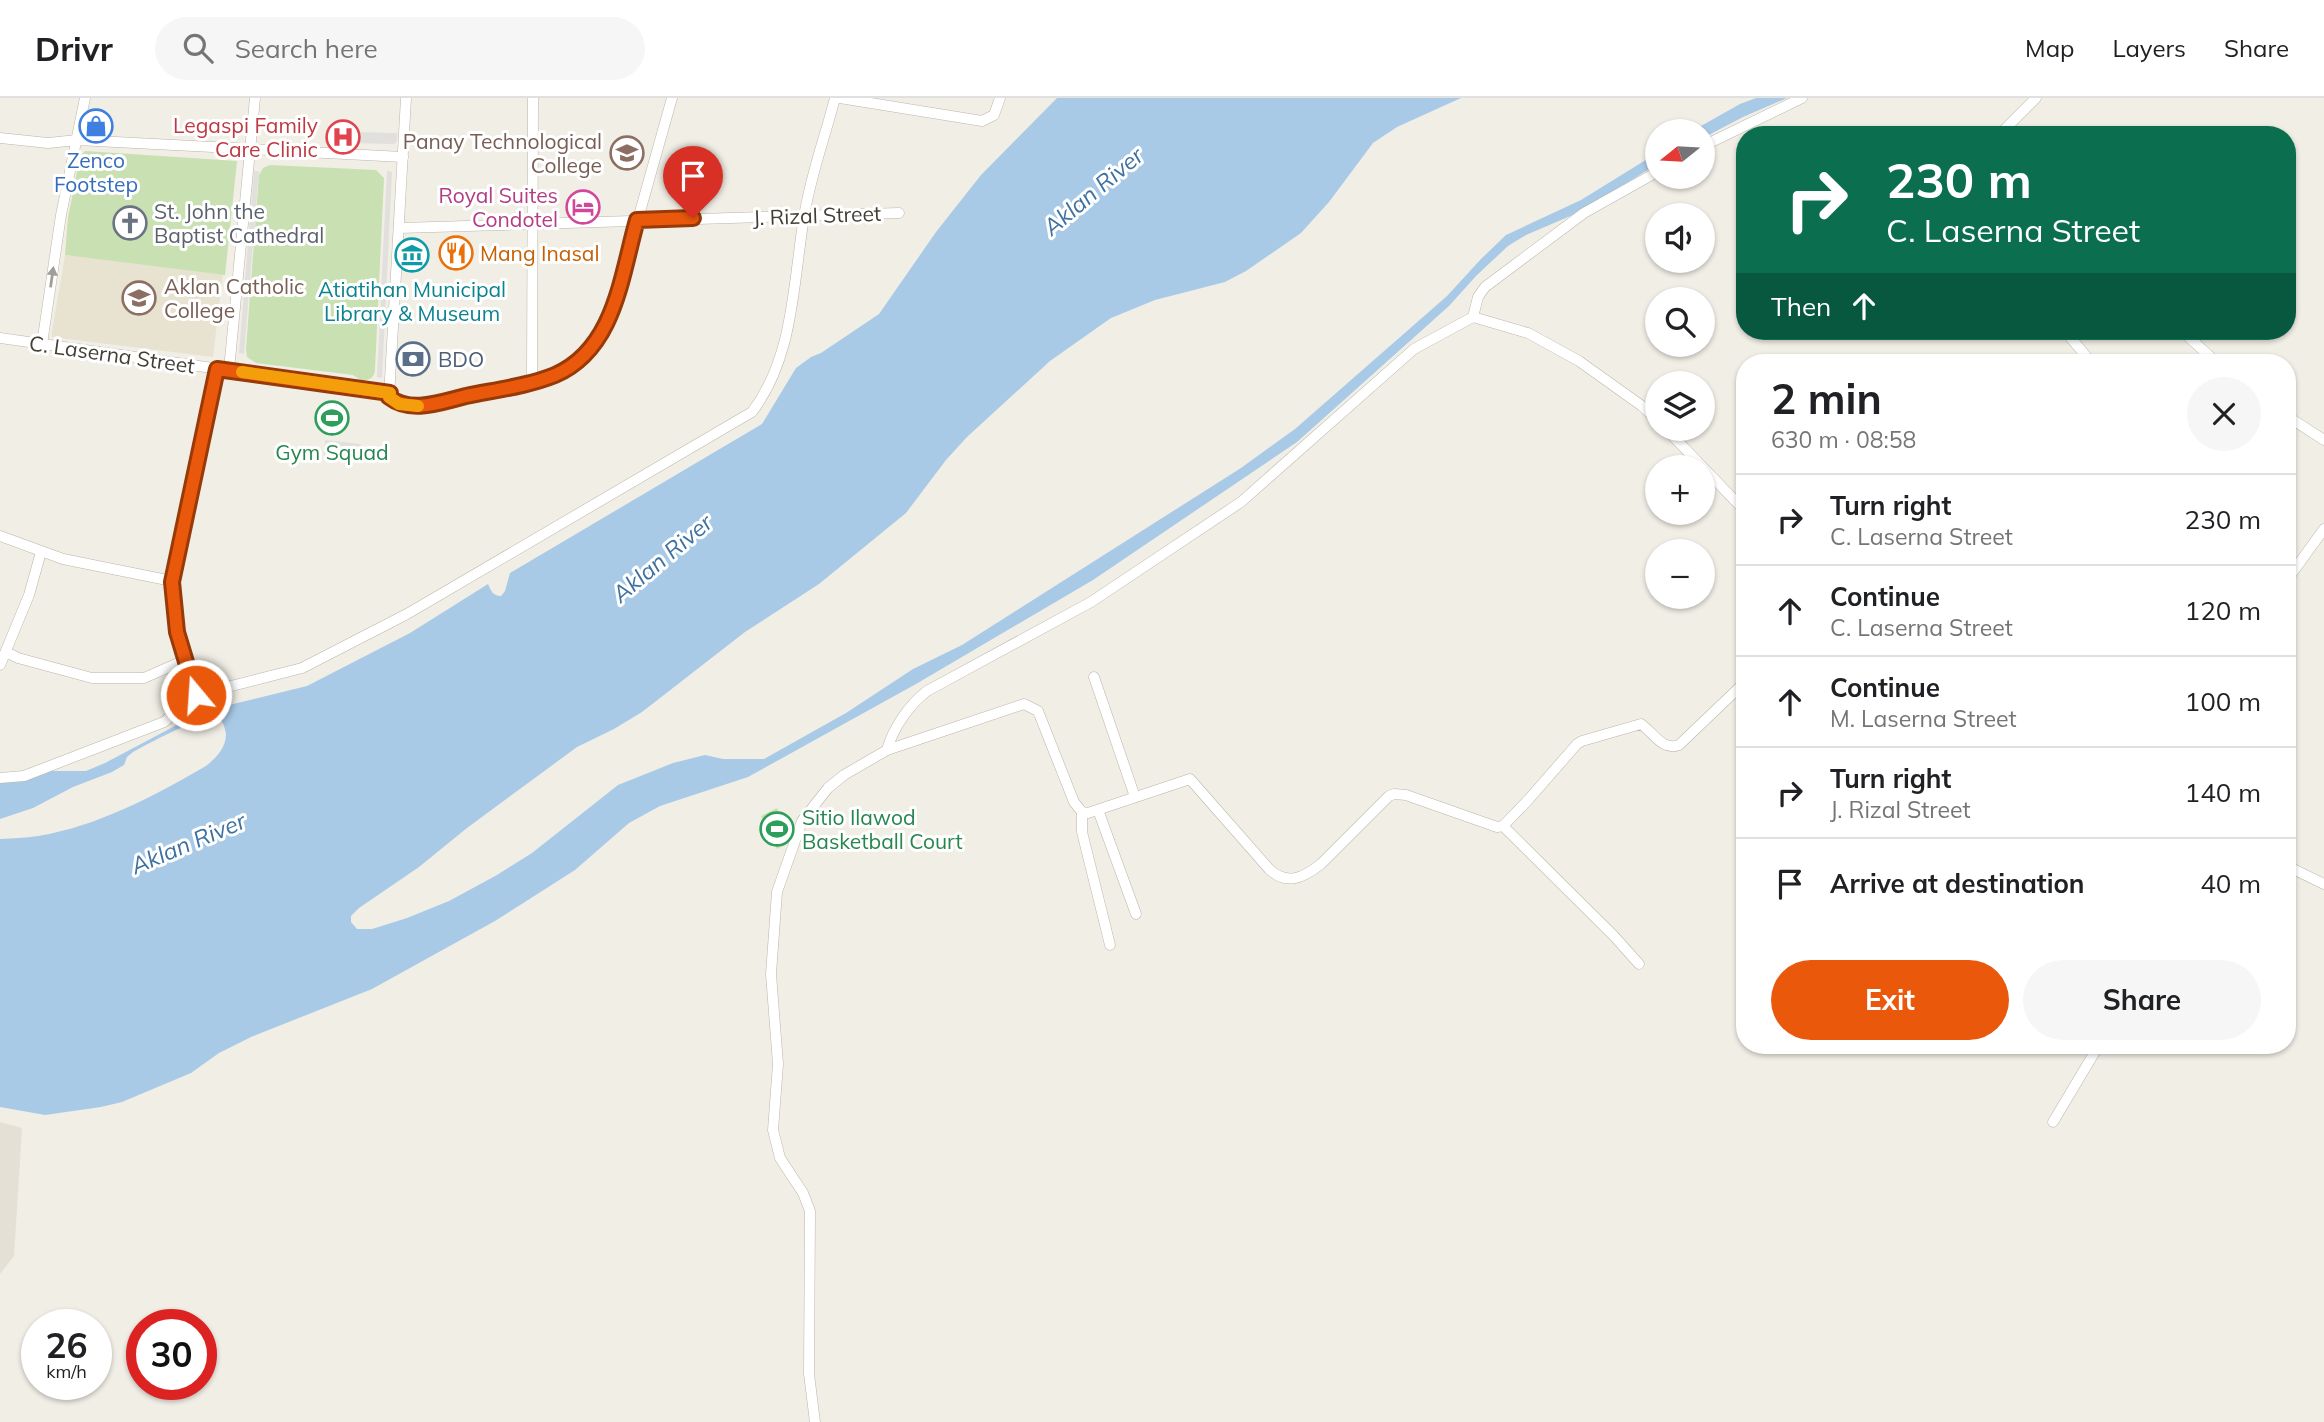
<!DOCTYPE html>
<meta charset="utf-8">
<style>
:root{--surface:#fff;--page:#f6f6f6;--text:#202124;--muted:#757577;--line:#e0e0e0;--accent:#ea580c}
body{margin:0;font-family:Mulish,sans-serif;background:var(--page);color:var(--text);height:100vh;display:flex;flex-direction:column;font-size:26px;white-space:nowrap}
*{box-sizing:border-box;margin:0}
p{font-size:23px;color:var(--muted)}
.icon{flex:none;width:38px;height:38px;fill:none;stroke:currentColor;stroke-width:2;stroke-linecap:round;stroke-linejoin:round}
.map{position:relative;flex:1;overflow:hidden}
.side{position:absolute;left:1736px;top:256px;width:560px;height:700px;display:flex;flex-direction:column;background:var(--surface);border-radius:28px;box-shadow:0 2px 5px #0004}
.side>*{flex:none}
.banner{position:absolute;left:1736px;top:28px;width:560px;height:214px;border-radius:28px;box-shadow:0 2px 5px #0004;background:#0b6e4f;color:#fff;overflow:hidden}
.needle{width:46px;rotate:252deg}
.controls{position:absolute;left:1645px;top:21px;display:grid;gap:14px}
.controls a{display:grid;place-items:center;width:70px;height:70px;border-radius:50%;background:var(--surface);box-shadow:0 2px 5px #0004;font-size:35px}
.speed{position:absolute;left:21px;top:1211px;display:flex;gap:14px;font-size:35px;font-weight:700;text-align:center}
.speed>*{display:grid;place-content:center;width:91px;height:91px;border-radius:50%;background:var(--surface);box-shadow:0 2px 5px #0004;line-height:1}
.speed small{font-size:18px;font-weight:400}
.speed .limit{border:10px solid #d22;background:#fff;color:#111}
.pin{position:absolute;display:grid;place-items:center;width:60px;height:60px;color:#fff;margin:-72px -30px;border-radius:50% 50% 50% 0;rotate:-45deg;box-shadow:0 0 7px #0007}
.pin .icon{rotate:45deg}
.me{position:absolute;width:77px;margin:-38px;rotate:342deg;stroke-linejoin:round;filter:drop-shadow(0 0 5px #0008)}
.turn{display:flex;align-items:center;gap:24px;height:147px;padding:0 35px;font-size:32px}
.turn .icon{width:91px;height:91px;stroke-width:2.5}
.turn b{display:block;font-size:49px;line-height:60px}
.then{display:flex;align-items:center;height:66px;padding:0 35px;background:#0003;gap:14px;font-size:26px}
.round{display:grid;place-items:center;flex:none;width:74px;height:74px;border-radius:37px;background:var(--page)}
.summary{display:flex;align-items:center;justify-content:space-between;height:119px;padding:0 35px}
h1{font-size:42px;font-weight:700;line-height:52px}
.primary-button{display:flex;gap:14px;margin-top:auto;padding:14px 35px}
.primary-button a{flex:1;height:80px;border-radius:42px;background:var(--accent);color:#fff;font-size:28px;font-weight:700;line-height:80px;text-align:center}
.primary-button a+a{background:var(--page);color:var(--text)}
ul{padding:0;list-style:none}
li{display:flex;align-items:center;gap:21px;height:91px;padding:0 35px;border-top:2px solid var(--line)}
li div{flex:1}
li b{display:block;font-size:26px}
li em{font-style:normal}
header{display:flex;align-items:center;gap:42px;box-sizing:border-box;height:98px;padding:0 35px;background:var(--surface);border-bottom:2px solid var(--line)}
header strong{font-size:33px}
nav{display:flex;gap:38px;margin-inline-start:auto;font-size:24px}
.search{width:490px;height:63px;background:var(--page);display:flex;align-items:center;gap:18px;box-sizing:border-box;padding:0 24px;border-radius:38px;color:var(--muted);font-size:26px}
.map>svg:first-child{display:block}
</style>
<header>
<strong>Drivr</strong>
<div class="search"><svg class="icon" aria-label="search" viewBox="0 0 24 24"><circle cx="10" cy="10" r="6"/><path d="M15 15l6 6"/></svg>Search here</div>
<nav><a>Map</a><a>Layers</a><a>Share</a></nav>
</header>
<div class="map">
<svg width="2324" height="1324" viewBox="0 0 2324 1324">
<rect width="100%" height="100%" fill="#f1eee6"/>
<polygon fill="#e4e0d5" points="0,1024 22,1030 14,1158 0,1176"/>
<polygon fill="#e8e3d1" points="65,157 223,176 213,259 51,239"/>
<g fill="#c9e0b3">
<polygon points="85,53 237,63 225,177 65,157 68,120 80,58"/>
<path d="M270,67L376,72L384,80L375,271C375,279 370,282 362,283L353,277L256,265L247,259L246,251L259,77L263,70Z"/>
<polygon points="777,710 793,743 777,751 761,718"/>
</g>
<g fill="#e2e0dd">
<polygon points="350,34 397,35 397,43 394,46 350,45"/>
<polygon points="254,73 259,73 244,256 239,255"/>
<polygon points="387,73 392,74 382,280 377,279"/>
<polygon points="325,342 361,346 359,364 324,360"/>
</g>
<g fill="#a9cae7">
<path d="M1057,0H1461L1397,29L1373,45L1329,104L1301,135L1246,173L1225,184L1155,202L1111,220L1050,263L967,339L946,362L906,415L819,486L745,534L642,614L614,631L577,649L467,730L419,769L359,810L351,818V824L357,831H372L407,820L449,803L497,777L532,755L618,687L673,665L705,657L723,661H764L846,615L913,571L962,547L1241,370L1295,331L1447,198L1481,161L1506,137L1581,102L1657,55V66L1582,113L1526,137L1508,148L1476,178L1449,208L1297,344L1093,482L916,586L748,679L660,708L629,725L575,772L495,823L372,891L251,939L219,955L191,975L122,1004L101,1009L45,1017L0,1009V741C12,740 25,740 38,738C98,728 154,698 206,668C216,660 226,650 226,636C225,632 224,624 220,622C206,613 148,646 133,654L127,659L124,667L112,674L73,689L33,710L0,721V685L44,673H86L105,665L188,621L221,609L307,588L410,535L488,486C491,493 493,498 501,498L505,493L510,475L762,326L796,270L811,259L821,255L879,216L936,134L981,77Z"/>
<polygon points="1756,0 1787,0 1743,19 1703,40 1703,33 1692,33 1740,6"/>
</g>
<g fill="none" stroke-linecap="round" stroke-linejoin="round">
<defs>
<g id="minor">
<polyline points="406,0 389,299 399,306 421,308 548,279 569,269 585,257 601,237 611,217 672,0"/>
<polyline points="840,0 982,23 994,17 1000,0"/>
<polyline points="1999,37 2036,0"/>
<polyline points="0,40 48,45 77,42 403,59"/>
<polyline points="1703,48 1802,0"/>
<polyline points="399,130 899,115"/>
<polyline points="1473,219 1478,199 1485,189 1584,115 1657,74"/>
<polyline points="2065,233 2091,264"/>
<polyline points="2182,233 2216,264"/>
<polyline points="0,240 390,295"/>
<polyline points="42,246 61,117 85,0"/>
<polyline points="229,272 255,0"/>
<polyline points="532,283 533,0"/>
<polyline points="2287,318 2324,342"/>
<polyline points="1666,331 1745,413"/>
<polyline points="0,438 63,461 172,483"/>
<polyline points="2287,482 2324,431"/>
<polyline points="6,554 18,560 92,580 144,580 185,562"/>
<polyline points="0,567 29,497 41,454"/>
<polyline points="1094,579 1135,699"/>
<path d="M196,597C184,559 173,524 172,483L217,270"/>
<path d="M887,652C893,630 909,607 927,593L1091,504L1241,404L1414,251L1473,219L1528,235L1579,263L1642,308L1657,322"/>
<path d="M0,680L24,678L164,624L196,597L302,570L407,516L752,314C794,259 793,185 804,119C810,79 825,39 835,0"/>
<polyline points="1098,712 1136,816"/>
<polyline points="1082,714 1082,734 1110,847"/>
<polyline points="1503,728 1613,837 1639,866"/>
<polyline points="2287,768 2324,786"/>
<polyline points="2053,1024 2099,947"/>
<path d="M815,1324L809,1276L810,1113L803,1095L780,1060L773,1032L778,966L771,876L777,794L802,723L828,690L844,677L887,652L1024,606L1038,613L1074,704L1082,714L1088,715L1190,681L1269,771C1287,788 1303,780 1321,766L1389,698L1394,696L1406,697L1497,729L1503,728L1529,701L1577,646L1582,643L1641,626C1654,635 1662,653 1679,647L1745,584"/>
</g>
</defs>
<use href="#minor" stroke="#bbb6aa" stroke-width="11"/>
<use href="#minor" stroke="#fff" stroke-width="10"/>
</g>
<defs><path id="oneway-solid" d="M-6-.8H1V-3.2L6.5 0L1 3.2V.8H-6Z" transform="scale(1.75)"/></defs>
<use fill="#a09e9a" href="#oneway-solid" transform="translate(52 179) rotate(-82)"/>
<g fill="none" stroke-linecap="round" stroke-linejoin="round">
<defs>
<path id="route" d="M196,597L177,534L172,484L217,271L390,295L389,299C411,316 441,304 466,298C495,292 528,288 555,277C615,251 621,178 637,122L693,120"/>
</defs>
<use href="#route" stroke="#983908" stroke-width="18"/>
<use href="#route" stroke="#ea580c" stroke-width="12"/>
<polyline stroke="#f59e0b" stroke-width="12" points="242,274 390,295 389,299 399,306 418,308"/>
</g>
<defs>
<symbol id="shop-ring" viewBox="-11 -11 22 22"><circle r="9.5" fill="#fff" stroke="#3f7fe0" stroke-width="1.5"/><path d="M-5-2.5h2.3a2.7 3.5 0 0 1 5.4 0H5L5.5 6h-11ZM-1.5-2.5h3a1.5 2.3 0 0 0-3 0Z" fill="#3f7fe0"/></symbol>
<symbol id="hospital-ring" viewBox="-11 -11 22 22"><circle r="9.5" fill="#fff" stroke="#e0444e" stroke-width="1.5"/><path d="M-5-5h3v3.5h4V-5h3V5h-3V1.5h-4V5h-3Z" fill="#e0444e"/></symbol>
<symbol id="university-ring" viewBox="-11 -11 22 22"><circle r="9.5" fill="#fff" stroke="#8d6e63" stroke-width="1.5"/><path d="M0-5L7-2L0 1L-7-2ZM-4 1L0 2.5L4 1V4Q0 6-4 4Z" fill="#8d6e63"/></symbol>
<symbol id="hotel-ring" viewBox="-11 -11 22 22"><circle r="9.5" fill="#fff" stroke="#d1479c" stroke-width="1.5"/><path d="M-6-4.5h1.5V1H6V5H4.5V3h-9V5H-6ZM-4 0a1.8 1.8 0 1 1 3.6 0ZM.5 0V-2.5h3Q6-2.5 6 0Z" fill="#d1479c"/></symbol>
<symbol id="church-ring" viewBox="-11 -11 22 22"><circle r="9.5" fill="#fff" stroke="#6b7280" stroke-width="1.5"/><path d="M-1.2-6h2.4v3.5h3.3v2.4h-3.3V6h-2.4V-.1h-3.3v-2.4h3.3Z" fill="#6b7280"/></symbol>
<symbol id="restaurant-ring" viewBox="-11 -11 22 22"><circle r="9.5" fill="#fff" stroke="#e8710a" stroke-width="1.5"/><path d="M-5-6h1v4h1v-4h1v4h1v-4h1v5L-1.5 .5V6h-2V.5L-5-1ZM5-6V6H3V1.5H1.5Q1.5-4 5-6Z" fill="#e8710a"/></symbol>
<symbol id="museum-ring" viewBox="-11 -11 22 22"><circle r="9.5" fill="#fff" stroke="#0f9aa8" stroke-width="1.5"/><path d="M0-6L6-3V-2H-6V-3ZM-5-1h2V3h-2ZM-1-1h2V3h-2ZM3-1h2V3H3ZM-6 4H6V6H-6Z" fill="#0f9aa8"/></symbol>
<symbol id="bank-ring" viewBox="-11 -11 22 22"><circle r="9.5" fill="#fff" stroke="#5c6f8a" stroke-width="1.5"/><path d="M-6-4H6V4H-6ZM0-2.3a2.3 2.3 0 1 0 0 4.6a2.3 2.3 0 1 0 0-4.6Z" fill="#5c6f8a"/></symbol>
<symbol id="stadium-ring" viewBox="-11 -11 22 22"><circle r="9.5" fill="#fff" stroke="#2e9e5b" stroke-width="1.5"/><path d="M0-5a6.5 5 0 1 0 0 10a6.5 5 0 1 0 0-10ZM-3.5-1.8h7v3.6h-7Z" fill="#2e9e5b"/></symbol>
</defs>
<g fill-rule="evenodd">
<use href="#shop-ring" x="77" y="9" width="38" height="38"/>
<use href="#hospital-ring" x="324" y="20" width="38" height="38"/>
<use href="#university-ring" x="608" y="36" width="38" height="38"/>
<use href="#hotel-ring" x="564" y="90" width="38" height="38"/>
<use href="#church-ring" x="111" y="106" width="38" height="38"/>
<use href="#restaurant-ring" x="437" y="136" width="38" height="38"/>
<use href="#museum-ring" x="393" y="138" width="38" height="38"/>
<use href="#university-ring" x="120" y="181" width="38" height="38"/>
<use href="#bank-ring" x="394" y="242" width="38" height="38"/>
<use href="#stadium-ring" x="313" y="301" width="38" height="38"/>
<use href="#stadium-ring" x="758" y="712" width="38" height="38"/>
</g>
<g text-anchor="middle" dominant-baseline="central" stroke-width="6" stroke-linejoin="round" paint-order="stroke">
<g font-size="21" fill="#be3a42" stroke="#fff" text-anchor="end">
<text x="318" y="27">Legaspi Family<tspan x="318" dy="24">Care Clinic</tspan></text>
</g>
<g font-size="21" fill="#785e54" stroke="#fff" text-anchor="end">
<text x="602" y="43">Panay Technological<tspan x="602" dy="24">College</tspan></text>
<text x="164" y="188" text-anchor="start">Aklan Catholic<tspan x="164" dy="24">College</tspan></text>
</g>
<g font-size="21" fill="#366cbe" stroke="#fff">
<text x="96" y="62">Zenco<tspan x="96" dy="24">Footstep</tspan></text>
</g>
<g font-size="21" fill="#b23c85" stroke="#fff" text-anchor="end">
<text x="558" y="97">Royal Suites<tspan x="558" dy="24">Condotel</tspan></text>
</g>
<g font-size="21" fill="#5b616d" stroke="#fff" text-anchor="start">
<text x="154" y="113">St. John the<tspan x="154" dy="24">Baptist Cathedral</tspan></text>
</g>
<g font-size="21" fill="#423e36" stroke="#fff">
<text transform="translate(817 117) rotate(-2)">J. Rizal Street</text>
<text transform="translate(112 256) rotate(8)">C. Laserna Street</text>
</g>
<g font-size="21" fill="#c56008" stroke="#fff" text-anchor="start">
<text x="480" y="155">Mang Inasal</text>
</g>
<g font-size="21" fill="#0d838f" stroke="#fff">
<text x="412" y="191">Atiatihan Municipal<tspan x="412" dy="24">Library &amp; Museum</tspan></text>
</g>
<g font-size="21" fill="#4e5e75" stroke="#fff" text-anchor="start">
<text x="438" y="261">BDO</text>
</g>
<g font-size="21" fill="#27864d" stroke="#fff">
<text x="332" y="354">Gym Squad</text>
<text x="802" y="719" text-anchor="start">Sitio Ilawod<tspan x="802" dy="24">Basketball Court</tspan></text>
</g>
<g font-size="23" font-style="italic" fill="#3d71a1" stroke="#fff">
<text transform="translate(1093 93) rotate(-40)">Aklan River</text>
<text transform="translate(662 460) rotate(-40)">Aklan River</text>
<text transform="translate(188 745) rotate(-23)">Aklan River</text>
</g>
</g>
</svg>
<div class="controls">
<a><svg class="needle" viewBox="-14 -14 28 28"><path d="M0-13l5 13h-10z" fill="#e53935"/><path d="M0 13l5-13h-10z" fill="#757577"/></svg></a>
<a><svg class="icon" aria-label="sound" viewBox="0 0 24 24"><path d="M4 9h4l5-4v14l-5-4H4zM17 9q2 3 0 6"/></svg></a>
<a><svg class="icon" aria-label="search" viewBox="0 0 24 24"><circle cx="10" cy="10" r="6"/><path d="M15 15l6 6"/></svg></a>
<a><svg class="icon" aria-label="layers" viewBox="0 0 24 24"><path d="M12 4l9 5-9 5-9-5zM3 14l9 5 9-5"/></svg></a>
<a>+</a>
<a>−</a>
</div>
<div class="speed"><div>26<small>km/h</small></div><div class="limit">30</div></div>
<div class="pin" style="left:693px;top:120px;background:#d93025"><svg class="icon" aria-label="arrive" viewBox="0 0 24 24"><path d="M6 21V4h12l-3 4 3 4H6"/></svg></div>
<svg class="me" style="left:196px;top:597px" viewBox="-20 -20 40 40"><circle r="17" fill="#ea580c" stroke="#fff" stroke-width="3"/><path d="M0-11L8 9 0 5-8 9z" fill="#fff"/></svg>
<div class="banner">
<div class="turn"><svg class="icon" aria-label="right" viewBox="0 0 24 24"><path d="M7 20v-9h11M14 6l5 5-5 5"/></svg><div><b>230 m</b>C. Laserna Street</div></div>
<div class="then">Then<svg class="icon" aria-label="ahead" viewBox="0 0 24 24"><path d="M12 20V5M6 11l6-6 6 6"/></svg></div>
</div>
<section class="side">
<div class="summary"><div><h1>2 min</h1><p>630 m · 08:58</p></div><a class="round"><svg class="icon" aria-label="close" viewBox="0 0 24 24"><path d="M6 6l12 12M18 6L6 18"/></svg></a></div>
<ul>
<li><svg class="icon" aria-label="right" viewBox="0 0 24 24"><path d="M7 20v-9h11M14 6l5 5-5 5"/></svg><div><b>Turn right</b><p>C. Laserna Street</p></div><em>230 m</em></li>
<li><svg class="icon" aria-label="ahead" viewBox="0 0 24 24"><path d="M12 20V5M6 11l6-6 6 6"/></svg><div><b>Continue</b><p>C. Laserna Street</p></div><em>120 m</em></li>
<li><svg class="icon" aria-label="ahead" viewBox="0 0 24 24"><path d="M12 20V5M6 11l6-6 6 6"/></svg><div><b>Continue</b><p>M. Laserna Street</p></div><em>100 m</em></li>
<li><svg class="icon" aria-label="right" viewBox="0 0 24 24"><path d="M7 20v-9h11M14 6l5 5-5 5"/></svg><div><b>Turn right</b><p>J. Rizal Street</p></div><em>140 m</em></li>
<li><svg class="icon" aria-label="arrive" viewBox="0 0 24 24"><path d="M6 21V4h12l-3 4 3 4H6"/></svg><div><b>Arrive at destination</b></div><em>40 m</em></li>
</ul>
<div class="primary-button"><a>Exit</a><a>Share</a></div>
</section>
</div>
